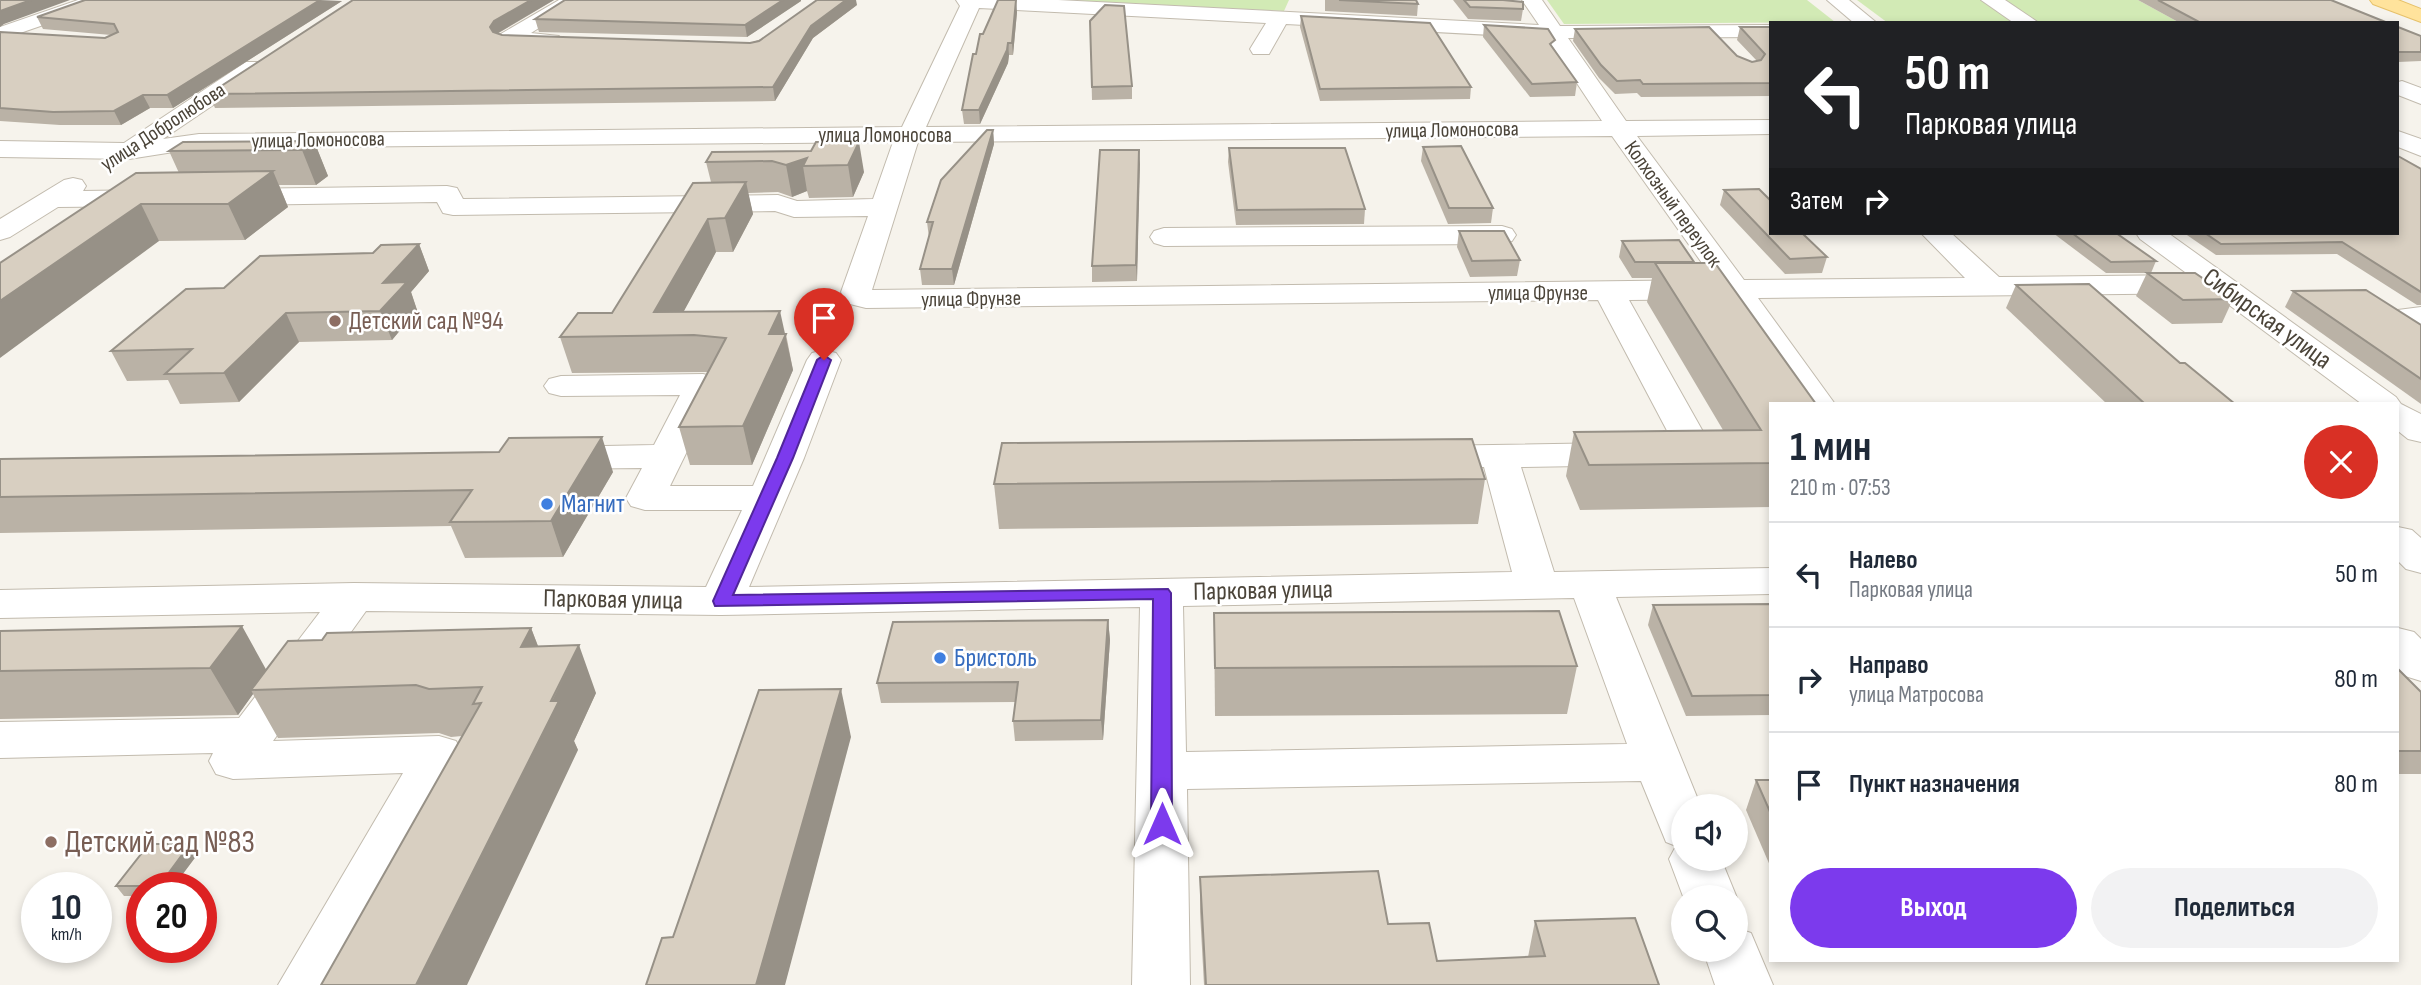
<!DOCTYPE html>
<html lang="ru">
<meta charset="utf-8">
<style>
:root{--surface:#fff;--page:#f2f2f3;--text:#1f2937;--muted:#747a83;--line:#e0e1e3;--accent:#7c3aed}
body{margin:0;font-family:"Sofia Sans Condensed",sans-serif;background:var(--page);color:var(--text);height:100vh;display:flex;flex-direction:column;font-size:26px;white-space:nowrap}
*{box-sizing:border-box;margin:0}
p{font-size:23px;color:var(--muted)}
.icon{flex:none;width:38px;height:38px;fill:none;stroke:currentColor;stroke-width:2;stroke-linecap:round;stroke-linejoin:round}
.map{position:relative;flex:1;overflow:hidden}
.sheet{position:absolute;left:1769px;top:402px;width:630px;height:560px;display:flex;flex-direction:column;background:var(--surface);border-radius:0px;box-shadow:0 4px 10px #0003}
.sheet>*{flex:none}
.banner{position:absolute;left:1769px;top:21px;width:630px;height:214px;border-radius:0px;box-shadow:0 4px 10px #0003;background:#202124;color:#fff;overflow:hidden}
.controls{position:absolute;left:1671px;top:794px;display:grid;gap:14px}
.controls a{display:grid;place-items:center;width:77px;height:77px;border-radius:50%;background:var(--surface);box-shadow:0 4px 10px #0003;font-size:35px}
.speed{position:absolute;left:21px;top:872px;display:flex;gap:14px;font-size:35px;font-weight:700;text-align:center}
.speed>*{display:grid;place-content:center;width:91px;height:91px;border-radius:50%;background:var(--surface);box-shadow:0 4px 10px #0003;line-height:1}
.speed small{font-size:18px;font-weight:400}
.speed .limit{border:10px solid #d22;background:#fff;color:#111}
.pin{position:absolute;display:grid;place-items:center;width:60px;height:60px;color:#fff;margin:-72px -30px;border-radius:50% 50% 50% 0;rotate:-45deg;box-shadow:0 0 7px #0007}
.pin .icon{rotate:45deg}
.me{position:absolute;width:77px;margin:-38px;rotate:0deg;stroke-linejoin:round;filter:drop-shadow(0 0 5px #0008)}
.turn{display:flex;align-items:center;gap:24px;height:147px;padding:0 21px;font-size:32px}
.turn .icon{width:91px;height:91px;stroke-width:2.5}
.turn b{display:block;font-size:49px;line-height:60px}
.then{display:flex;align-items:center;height:66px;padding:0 21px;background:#0003;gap:14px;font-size:26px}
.round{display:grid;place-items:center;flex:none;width:74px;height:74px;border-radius:37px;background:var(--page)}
.summary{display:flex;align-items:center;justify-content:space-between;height:119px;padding:0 21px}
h1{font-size:42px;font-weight:700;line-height:52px}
.action{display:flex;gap:14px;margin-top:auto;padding:14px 21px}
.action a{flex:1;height:80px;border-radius:42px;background:var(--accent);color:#fff;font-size:28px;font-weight:700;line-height:80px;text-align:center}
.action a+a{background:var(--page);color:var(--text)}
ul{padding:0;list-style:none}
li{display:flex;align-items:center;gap:21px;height:105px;padding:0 21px;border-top:2px solid var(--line)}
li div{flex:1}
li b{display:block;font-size:26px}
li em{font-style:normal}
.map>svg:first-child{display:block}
</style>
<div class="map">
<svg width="2421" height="985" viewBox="0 0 2421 985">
<rect width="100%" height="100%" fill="#f6f3ec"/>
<g fill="#d2eab5">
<polygon points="1068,0 1289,0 1284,11"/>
<polygon points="1547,0 1807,0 1835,22 1564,24"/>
<polygon points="1857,0 2138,0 2180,23 1888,23"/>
</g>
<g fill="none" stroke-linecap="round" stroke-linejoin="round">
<defs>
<g id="minor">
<polygon points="78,0 107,0 104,4 0,40 0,27"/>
<polygon points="559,0 583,0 531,33 559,36 562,40 559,44 506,45 499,43 496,39 499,35"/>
<path d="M956,0H1058L1539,25L1522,0H1542L1560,26L1771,25V37L1568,38L1626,121L1771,120V134L1637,136L1744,280L1965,278L1921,233H1951L1999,277L2189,275L2140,239L2136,233H2168L2396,397L2401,404L2421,414V442L2408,439L2398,431V404H2362L2213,293L1758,298L1835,404H1801L1726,299L1629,300L1715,453L1710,461L1697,464L1521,467L1554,572L1771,568V594L1616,597L1701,807H1684V859H1721L1737,898L1736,900V898L1684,899L1669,859L1676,846L1666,842L1641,781L1187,789L1190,985H1132L1140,607L721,615L366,611L273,741L439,736L456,741L463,754L337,985H278L403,773L233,779L216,774L209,761L213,753L0,758V722L239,718L320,612L0,618V590L354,583L706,587L742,510H645L631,506L626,498L642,468L556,469L543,466L537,458L543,450L556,447L654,445L680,395L561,396L549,393L544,386L549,379L561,376L703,374L715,377L720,384L670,486H753L807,360L812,353L824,350L836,353L841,360L804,458L749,587L1512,572L1484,467L1426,468L1413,465L1407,457L1413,449L1426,446L1673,442L1598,300L866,308L846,303L841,292L868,216L794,217L775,211L453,215L443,213L437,202L231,205L221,203L217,197L221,191L231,189L447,186L457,188L463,199L778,195L797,201L873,199L893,142L199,148L129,159L0,157V141L124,143L246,62H262L265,67L262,72L163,139L199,134L902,127L960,6ZM979,8L1266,23L1250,49L1253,54H1269L1286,24L1547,38L1602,121L926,127ZM1612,136L1714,280L872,290L918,142ZM1574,598L1627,744L1186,752L1183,606Z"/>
<polygon points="1827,0 1849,0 1877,23 1854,23"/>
<polygon points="1981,0 2005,0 2039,23 2014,23"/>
<polygon points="2402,81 2421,88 2421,104 2398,95 2398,82"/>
<polygon points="2398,131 2421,139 2421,156 2398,147"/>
<polygon points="73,178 82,180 86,186 83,191 150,190 160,192 164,198 160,204 150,206 58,207 10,237 0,240 0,219 64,180"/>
<polygon points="1502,226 1512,229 1516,235 1512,241 1502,244 1164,246 1154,243 1150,237 1154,231 1164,228"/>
<path d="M2421,307V341C2407,337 2393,330 2385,318L2390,311Z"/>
<polygon points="2398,527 2412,530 2421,538 2421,573 2406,569 2398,561"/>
<polygon points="2398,628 2414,632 2421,639 2421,681 2405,676 2398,669"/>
<polygon points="1736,928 1751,933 1773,985 1715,985 1703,950 1736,950"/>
</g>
<polygon id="major" points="2370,0 2398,0 2421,9 2421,22 2373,4"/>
</defs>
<use href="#minor" stroke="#c2bbae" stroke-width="2"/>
<use href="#major" stroke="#e6c16a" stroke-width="2"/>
<use href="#minor" fill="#fff" fill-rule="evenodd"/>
<use href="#major" fill="#ffe39c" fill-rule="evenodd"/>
</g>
<g fill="#bab2a6">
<polygon points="353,0 554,0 497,34 502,35 750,43 857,5 813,38 775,101 215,108 209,94"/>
<polygon points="565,0 801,0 801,1 747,37 539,32 535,19"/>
<polygon points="1325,0 1416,0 1418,4 1417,16 1325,11"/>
<polygon points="1453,0 1503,0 1523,9 1521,21 1468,19"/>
<polygon points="2138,0 2331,0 2387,23 2180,23"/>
<polygon points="342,1 173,108 150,108 121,125 60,125 0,121 0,32 105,38 111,35 43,29 37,17"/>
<polygon points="1017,12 1013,55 1009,55 1008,63 980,124 964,124 962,110 976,54 983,34"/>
<polygon points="1301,16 1471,87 1470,99 1320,101 1300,27"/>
<polygon points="1090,21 1132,86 1132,99 1092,100"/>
<polygon points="1484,25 1554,49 1577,82 1575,96 1530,97 1483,37"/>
<polygon points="1740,27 1771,27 1771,96 1641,97 1637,93 1615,94 1599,78 1573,41 1575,29 1737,56 1752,62 1757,61 1737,40"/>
<polygon points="2398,27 2421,36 2421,61 2398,62"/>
<polygon points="993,130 994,144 954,285 922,285 920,269 929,238 927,222"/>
<polygon points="314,141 328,176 316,185 279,185 288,207 245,240 159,241 0,263 179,173 169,151"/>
<polygon points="816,142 864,172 853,197 809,198 807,191 792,197 778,192 748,193 753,214 733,252 716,252 683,312 786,334 793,370 752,465 690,465 679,427 708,372 572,373 560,337 612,313 711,182 706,162 811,151"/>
<polygon points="1423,147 1493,208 1491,223 1448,224 1421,161"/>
<polygon points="1229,148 1365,209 1364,224 1236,225 1228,162"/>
<polygon points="1139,150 1137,281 1092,282 1092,266"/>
<polygon points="2421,169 2421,305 2417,305 2337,254 2216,255 2184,233 2398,233"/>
<polygon points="1724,190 1827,257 1822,273 1785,274 1720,205"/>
<polygon points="1459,231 1520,260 1517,276 1470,277 1457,247"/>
<polygon points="2053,233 2116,233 2156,261 2151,273 2106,273"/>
<polygon points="1622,241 1694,262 1693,263 1771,404 1771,507 1580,510 1566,476 1574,432 1723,430 1647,302 1652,278 1632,278 1619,257"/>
<polygon points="419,244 429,271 411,292 417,310 392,340 299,342 239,402 180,404 168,380 127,381 111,351 224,288 373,253"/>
<polygon points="2147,273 2233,299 2222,323 2172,324 2136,296"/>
<polygon points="2016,285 2180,363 2235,404 2107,404 2006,308"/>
<polygon points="2293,291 2421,325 2421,404 2285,307"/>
<polygon points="0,459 613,472 563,557 465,558 451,526 0,533"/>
<polygon points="1485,479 1478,524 999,529 994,484"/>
<polygon points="1771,604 1771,715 1686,716 1648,625 1653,605"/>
<polygon points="1214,613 1577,666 1567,714 1215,716"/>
<polygon points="1108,620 1110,640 1103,740 1015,741 1013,721 1015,702 881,703 877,683"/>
<polygon points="531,628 538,646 596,693 574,741 578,750 462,736 451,737 439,733 278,738 253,694 238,715 0,719 0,631 266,670 322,640"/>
<polygon points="2398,669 2421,692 2421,774 2398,774"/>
<polygon points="1756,780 1771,780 1771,868 1746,810"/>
<polygon points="190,844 197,855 173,887 142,887 142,896 124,896 116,886"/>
<polygon points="1200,877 1388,924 1437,961 1528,957 1535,921 1659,985 1204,985 1200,912"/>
</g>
<g fill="#979187">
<polygon points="31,0 70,0 4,24 0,27 0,11"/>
<polygon points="320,0 342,1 173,108 167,95"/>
<polygon points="531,0 554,0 498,33 493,39 490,27 494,21"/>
<polygon points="783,0 801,0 801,1 747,37 745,25"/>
<polygon points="846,0 856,0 857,5 813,38 775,101 773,87 811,26"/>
<polygon points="1016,0 1017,12 1013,55 1012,43"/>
<polygon points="1008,43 1009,55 1008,63 980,124 979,110"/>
<polygon points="143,95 150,108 121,125 114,111"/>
<polygon points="993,130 994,144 954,285 952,269"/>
<polygon points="314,141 328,176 316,185 302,150"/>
<polygon points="859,142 864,172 853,197 848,165"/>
<polygon points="1139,150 1140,164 1137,281 1136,265"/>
<polygon points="807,158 803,166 807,191 792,197 786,165"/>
<polygon points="273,171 288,207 245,240 228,204"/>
<polygon points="746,182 753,214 733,252 725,218"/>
<polygon points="141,204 159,241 0,358 0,301"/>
<polygon points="708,219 716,252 671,335 654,312"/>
<polygon points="419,244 429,271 411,292 417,310 392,340 380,311 383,283"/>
<polygon points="780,311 793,370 752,465 743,426 769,334"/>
<polygon points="286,313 299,342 239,402 224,373"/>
<polygon points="602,437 613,472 563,557 551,521"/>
<polygon points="1108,620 1110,640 1103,740 1101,720"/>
<polygon points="242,626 268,673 251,690 253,694 238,715 210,668"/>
<polygon points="531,628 549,675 521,647"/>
<polygon points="579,645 596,693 574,741 578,750 467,985 416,985"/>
<polygon points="841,689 851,737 785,985 756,985"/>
<polygon points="190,844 197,855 173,887 160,887 159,886"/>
</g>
<g fill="#d8cfc1" stroke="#979187" stroke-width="2">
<polygon points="0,0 31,0 0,11"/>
<polygon points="85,0 320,0 167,95 143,95 114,111 53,112 0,108 0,32 105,38 118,32 114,24 37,17"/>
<polygon points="353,0 531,0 494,21 490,27 493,32 502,35 750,43 759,41 817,0 846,0 811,26 773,87 209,94"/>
<polygon points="565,0 783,0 745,25 535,19"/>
<polygon points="998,0 1016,0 1012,43 1008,43 1007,50 979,110 962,110 973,54 976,54 980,34 983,34"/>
<polygon points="1339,0 1416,0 1418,4"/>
<polygon points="1464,0 1503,0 1523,2 1523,9 1470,7"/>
<polygon points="2158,0 2331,0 2388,23 2201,23"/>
<polygon points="1105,5 1124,6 1132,86 1092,87 1090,21"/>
<polygon points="1301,16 1430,23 1471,87 1320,89"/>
<polygon points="1484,25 1548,29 1555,40 1550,44 1577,82 1532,84"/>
<polygon points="1709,27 1737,56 1752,62 1761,60 1765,54 1740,27 1771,27 1771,83 1643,84 1640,80 1617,81 1601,65 1575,29"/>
<polygon points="2398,27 2421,36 2421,52 2398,52"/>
<polygon points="987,130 993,130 952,269 920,269 933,222 927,222 941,180"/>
<polygon points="314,141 302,150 169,151 183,142"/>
<polygon points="816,142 859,142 848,165 803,166 807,158 786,165 772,161 706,162 712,152 811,151"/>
<polygon points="1461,146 1493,208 1449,208 1423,147"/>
<polygon points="1229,148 1345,148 1365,209 1237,210"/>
<polygon points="1100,150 1139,150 1136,265 1092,266"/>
<polygon points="2398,156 2421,169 2421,292 2342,242 2221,244 2205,233 2398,233"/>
<polygon points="273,171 228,204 141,204 0,301 0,263 136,173"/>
<polygon points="746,182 725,218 708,219 654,312 780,311 769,334 786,334 743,426 679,427 726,338 694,335 560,337 578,313 612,313 693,183"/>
<polygon points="1759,189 1771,201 1771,233 1802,233 1827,257 1790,259 1724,190"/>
<polygon points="1459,231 1504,231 1520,260 1472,261"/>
<polygon points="2072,233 2116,233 2156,261 2111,262"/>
<polygon points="1679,240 1694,262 1635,262 1622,241"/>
<polygon points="419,244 383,283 407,282 380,311 286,313 224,373 165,374 192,349 111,351 186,289 224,288 260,256 373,253 381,245"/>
<polygon points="1655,263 1715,263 1816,404 1771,404 1771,463 1589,465 1574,432 1761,430"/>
<polygon points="2147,273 2195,273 2233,299 2183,300"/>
<polygon points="2089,284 2180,363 2185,363 2235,404 2145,404 2016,285"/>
<polygon points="2366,290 2421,325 2421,379 2293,291"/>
<polygon points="602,437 551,521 450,522 472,490 0,497 0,459 499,452 509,438"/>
<polygon points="1472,439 1485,479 994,484 1002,443"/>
<polygon points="1771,604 1771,695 1692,696 1653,605"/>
<polygon points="1559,611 1577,666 1215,668 1214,613"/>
<polygon points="1108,620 1101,720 1013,721 1018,682 877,683 893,622"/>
<polygon points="242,626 210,668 0,671 0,631"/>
<polygon points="531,628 521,647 579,645 551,701 559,701 416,985 321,985 481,703 473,704 482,687 429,689 416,685 251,690 288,641 322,640 327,633"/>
<polygon points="2398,669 2421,692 2421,751 2398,751"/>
<polygon points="841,689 756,985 646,985 662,938 673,937 759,690"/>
<polygon points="1756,780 1771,780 1771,814"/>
<polygon points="149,844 190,844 159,886 116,886"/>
<polygon points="1378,871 1388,924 1429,923 1437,961 1545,956 1535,921 1635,918 1659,985 1206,985 1200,877"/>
</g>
<polygon fill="#7c3aed" stroke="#51269a" stroke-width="2" points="824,355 831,360 793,458 733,595 1168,589 1171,593 1172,824 1169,830 1162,833 1154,830 1151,824 1153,599 715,606 713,601 777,458 817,360"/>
<g fill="#8d6e63" stroke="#fff" stroke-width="2.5">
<circle cx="335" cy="321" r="7"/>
<circle cx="51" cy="842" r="7"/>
</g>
<g fill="#3f7fe0" stroke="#fff" stroke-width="2.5">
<circle cx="547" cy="504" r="7"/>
<circle cx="940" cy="658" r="7"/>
</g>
<g text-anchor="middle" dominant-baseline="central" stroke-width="5" stroke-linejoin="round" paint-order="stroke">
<g font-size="21" fill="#4b4439" stroke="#fff">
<text transform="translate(163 127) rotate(-33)">улица Добролюбова</text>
<text transform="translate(1452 130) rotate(-1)">улица Ломоносова</text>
<text x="885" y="135">улица Ломоносова</text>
<text transform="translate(318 140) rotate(-1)">улица Ломоносова</text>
<text transform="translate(1673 204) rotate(54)">Колхозный переулок</text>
<text x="1538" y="293">улица Фрунзе</text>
<text transform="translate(971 299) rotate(-1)">улица Фрунзе</text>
</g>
<g font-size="26" fill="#4b4439" stroke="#fff">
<text transform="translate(2267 319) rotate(36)">Сибирская улица</text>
<text transform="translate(1263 591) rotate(-1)">Парковая улица</text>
<text transform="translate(613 600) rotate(1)">Парковая улица</text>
</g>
<g font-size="26" fill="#785e54" stroke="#fff" text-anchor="start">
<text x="349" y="321">Детский сад №94</text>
</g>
<g font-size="26" fill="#366cbe" stroke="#fff" text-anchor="start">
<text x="561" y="504">Магнит</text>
<text x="954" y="658">Бристоль</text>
</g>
<g font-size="32" fill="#785e54" stroke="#fff" text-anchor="start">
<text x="65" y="842">Детский сад №83</text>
</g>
</g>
</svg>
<div class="controls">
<a><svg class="icon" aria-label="sound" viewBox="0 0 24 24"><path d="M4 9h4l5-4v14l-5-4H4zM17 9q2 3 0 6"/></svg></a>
<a><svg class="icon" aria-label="search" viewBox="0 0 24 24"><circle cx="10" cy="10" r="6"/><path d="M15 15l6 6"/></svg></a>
</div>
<div class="speed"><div>10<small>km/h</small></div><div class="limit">20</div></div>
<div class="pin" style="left:824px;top:360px;background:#d93025"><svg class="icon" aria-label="arrive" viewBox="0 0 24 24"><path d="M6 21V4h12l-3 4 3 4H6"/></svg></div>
<svg class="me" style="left:1162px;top:824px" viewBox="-20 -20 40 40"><path d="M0-17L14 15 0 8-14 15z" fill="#7c3aed" stroke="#fff" stroke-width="4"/></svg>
<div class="banner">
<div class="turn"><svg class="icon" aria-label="left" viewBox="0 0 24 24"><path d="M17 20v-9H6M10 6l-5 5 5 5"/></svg><div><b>50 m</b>Парковая улица</div></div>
<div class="then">Затем<svg class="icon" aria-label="right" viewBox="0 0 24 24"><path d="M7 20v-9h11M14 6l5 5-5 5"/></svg></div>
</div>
<section class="sheet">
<div class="summary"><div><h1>1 мин</h1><p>210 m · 07:53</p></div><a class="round" style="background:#d93025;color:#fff"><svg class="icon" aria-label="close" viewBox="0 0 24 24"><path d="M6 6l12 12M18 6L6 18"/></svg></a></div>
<ul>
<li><svg class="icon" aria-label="left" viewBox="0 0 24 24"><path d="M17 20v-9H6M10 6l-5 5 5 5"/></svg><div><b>Налево</b><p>Парковая улица</p></div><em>50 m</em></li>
<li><svg class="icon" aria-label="right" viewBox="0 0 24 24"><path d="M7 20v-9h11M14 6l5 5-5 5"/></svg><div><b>Направо</b><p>улица Матросова</p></div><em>80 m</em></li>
<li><svg class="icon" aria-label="arrive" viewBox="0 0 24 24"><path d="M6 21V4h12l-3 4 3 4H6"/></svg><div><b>Пункт назначения</b></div><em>80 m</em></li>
</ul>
<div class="action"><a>Выход</a><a>Поделиться</a></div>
</section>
</div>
